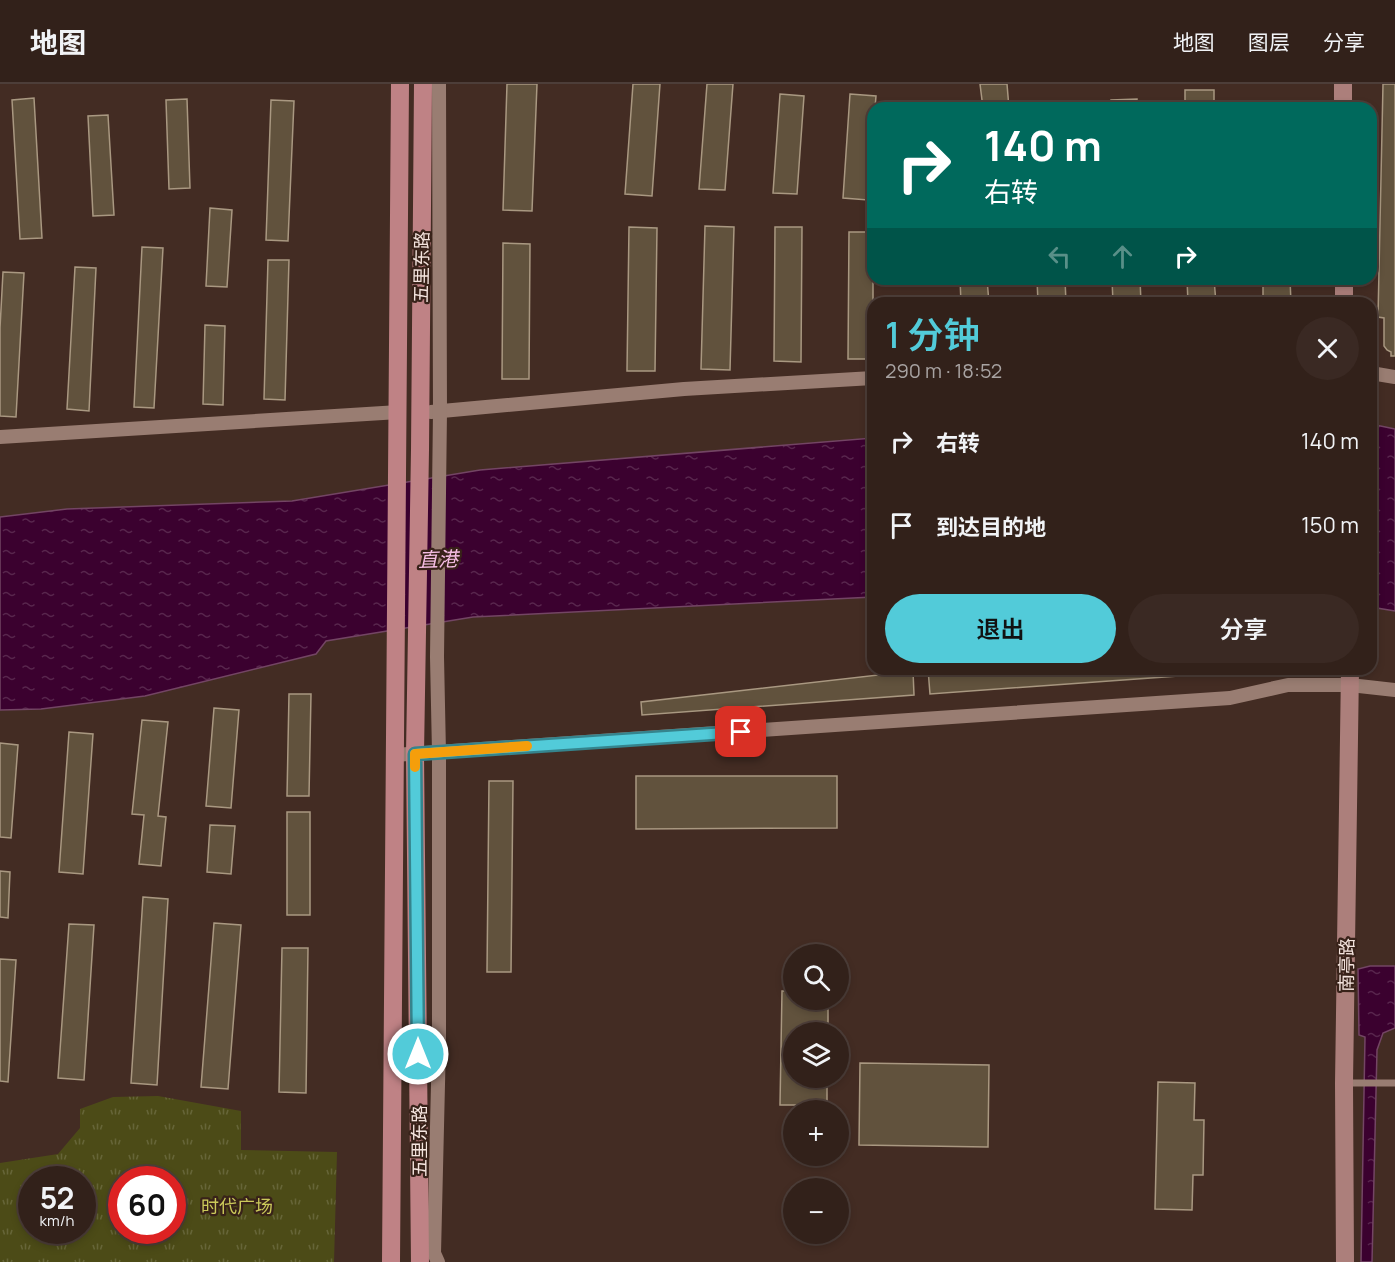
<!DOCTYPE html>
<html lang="zh">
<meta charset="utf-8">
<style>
:root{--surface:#32211a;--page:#3a2923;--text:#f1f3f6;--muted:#a8a3a2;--line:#4d3e39;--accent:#52cbd9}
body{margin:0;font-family:Manrope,"Noto Sans SC",sans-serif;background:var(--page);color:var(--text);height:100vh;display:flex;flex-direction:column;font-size:22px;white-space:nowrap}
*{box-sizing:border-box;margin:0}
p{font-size:20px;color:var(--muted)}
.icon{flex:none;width:33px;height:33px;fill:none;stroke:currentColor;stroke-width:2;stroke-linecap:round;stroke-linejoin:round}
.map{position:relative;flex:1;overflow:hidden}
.sheet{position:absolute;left:867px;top:213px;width:510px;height:378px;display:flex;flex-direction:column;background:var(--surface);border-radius:18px;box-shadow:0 3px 9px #0003,0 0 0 2px var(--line)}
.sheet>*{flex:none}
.top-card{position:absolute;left:867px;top:18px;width:510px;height:183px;border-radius:18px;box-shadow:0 3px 9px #0003,0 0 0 2px var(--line);background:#00695c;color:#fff;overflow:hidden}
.tools{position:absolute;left:783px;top:860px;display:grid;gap:12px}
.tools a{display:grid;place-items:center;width:66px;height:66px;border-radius:50%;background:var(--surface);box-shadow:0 3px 9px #0003,0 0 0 2px var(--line);font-size:30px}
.speed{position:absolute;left:18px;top:1082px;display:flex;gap:12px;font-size:30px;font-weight:700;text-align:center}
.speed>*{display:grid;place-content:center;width:78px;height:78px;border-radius:50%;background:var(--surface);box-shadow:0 3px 9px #0003,0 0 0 2px var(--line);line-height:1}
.speed small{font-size:15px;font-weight:400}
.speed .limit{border:9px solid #d22;background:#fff;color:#111}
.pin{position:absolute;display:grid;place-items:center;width:51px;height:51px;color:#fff;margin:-26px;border-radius:12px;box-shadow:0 3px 9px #0006}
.me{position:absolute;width:66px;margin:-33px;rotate:0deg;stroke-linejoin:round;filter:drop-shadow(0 0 4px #0008)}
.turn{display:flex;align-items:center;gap:21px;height:126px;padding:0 18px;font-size:27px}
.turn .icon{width:78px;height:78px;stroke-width:2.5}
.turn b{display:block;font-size:42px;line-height:51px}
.lanes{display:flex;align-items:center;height:57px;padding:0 18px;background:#0003;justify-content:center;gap:30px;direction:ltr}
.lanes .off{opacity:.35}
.round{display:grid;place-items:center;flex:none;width:63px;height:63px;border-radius:32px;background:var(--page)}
.head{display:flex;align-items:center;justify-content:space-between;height:102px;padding:0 18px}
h1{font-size:36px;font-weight:600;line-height:45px;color:var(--accent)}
.cta{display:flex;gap:12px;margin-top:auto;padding:12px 18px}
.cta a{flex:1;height:69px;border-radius:36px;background:var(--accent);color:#111;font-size:24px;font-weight:600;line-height:69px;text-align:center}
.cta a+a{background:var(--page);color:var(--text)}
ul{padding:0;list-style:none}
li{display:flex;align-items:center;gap:18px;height:84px;padding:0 18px}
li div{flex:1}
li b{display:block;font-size:22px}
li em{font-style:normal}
header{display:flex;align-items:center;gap:36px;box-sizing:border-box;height:84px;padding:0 30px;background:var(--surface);border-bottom:2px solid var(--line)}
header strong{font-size:28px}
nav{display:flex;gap:33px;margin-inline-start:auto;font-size:21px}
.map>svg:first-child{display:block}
</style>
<header>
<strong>地图</strong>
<nav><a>地图</a><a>图层</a><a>分享</a></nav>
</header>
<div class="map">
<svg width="1395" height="1178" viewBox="0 0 1395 1178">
<defs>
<pattern id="park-tufts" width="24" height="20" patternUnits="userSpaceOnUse" patternTransform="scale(1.5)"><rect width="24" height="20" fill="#4c4b17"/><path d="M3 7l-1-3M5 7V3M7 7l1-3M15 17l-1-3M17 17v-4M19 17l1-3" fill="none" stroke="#666538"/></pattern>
<pattern id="water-ripples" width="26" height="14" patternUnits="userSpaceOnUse" patternTransform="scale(1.5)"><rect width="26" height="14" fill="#3b012f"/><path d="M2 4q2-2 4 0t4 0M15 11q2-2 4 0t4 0" fill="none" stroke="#58264d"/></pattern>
</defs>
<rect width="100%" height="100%" fill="#432c23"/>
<path fill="url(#park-tufts)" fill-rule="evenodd" d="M158,1012L241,1027V1066L337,1068L334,1178H0V1079L58,1070L80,1044V1025L113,1013ZM32,1095H82V1146H32ZM122,1095H172V1146H122Z"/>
<g fill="url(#water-ripples)" stroke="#734564" stroke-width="1.5">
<polygon points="1371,340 1395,345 1395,527 1371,523"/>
<polygon points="873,354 873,513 473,533 326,557 316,570 145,612 41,625 0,626 0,433 67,425 292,417 480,386"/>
<polygon points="1370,882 1395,882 1395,944 1383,949 1377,966 1372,1178 1361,1178 1365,953 1359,951 1358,885"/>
</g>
<g fill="#61523d" stroke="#a99881" stroke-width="1.5">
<polygon points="507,0 537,0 532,127 503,126"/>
<polygon points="633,0 660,0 652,112 625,110"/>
<polygon points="707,0 733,0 725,106 699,105"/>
<polygon points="980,0 1007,0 1009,24 983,24"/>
<polygon points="1383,0 1395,0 1395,272 1391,272 1391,268 1387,266 1384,262 1384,234 1378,233"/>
<rect x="1185" y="6" width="29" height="18"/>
<polygon points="780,10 804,12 797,110 773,109"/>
<polygon points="850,10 876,12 875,24 873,24 873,55 868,116 843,114"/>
<polygon points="34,14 42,154 20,155 12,16"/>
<polygon points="187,15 190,104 169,105 166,16"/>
<polygon points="1137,15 1137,24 1111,24 1111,16"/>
<polygon points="271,16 294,17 288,157 266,156"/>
<rect x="1263" y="17" width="26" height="7"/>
<polygon points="108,31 114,131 93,132 88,32"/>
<polygon points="210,124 232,126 227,203 206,202"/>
<polygon points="705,142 734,143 730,286 701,285"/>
<polygon points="629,143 657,144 655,287 627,287"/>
<polygon points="775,143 802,143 801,278 774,277"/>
<polygon points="849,148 873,148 873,275 848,275"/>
<polygon points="503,159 530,160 529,295 502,295"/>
<polygon points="142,163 163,164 154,324 134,323"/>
<polygon points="268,176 289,176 285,316 264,315"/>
<polygon points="75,183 96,184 89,327 67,325"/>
<polygon points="3,188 24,189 16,333 0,332 0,244"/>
<polygon points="960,195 987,195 989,219 961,219"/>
<polygon points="1037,195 1065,195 1066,219 1038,219"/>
<polygon points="1112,195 1140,195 1141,219 1113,219"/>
<polygon points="1187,195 1214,195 1216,219 1188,219"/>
<polygon points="1263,195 1290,195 1291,219 1263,219"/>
<polygon points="205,241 225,242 223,321 203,320"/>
<polygon points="928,585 1177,585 1178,592 930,610"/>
<polygon points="913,587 914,611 642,631 641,618"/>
<polygon points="289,610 311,610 309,712 287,712"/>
<polygon points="214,624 239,626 231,724 206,722"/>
<polygon points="142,636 168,638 158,732 166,733 161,782 139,780 144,731 132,730"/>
<polygon points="69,648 93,650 83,790 59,788"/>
<polygon points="0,659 18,661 11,754 0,753"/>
<polygon points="636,692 837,692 837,744 636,745"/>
<polygon points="489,697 513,697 511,888 487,888"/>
<rect x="287" y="728" width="23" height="103"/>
<polygon points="210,741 235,742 231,790 207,788"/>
<polygon points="0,787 10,788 8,834 0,833"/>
<polygon points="143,813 168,815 157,1001 131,999"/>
<polygon points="214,839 241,841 228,1005 201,1003"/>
<polygon points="69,840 94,841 84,996 58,994"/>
<polygon points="282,864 308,864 306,1009 279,1008"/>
<polygon points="0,875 16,876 8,998 0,997"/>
<polygon points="782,907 794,907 794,915 828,915 828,948 794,948 794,993 827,993 827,1021 780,1021"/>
<polygon points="860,979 989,981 988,1063 859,1061"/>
<polygon points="1158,998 1195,999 1194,1036 1204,1036 1203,1091 1193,1091 1192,1126 1155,1125"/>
</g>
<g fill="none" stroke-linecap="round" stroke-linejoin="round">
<polyline stroke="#997d72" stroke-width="7" points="1344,999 1395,999"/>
<g stroke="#997d72" stroke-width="14">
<polyline points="1371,289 1395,293"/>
<polyline points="431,328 684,305 873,294"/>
<polyline points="0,353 399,328"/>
<polyline points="394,671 1230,614 1288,601 1350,601 1395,606"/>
<polyline points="438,1178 434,1169 439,958 439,669 437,573 440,327 439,0"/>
</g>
<g stroke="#ac7f7b" stroke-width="18">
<polyline points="1343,0 1343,24"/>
<polyline points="1344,195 1344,219"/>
<polyline points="1345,1178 1344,999 1350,585"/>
</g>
<g stroke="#bf8285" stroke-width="18">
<polyline points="391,1178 400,0"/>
<polyline points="420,1178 415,670 420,366 423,0"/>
</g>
</g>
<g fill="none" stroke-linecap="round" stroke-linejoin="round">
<defs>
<polyline id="route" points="418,970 415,670 741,648"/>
</defs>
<use href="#route" stroke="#35848d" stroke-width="15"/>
<use href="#route" stroke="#52cbd9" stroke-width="10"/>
<polyline stroke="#f59e0b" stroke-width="10" points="415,683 415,670 527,662"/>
</g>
<g text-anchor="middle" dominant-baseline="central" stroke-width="4.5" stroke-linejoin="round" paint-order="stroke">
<g font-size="18" fill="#f5e5df" stroke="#382219">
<text transform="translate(421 183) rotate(-89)">五里东路</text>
<text transform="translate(1346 881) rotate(-89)">南亭路</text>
<text transform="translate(419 1057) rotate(-90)">五里东路</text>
</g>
<g font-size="18" fill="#cbc95a" stroke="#382219">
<text x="237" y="1122">时代广场</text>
</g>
<g font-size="20" font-style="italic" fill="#f5bde3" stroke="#382219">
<text transform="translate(438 475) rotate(-2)">直港</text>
</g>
</g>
</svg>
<div class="tools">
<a><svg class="icon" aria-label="search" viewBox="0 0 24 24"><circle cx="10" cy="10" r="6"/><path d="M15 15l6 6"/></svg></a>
<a><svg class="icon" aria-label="layers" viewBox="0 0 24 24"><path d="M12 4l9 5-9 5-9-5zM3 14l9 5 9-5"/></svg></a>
<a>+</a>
<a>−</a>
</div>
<div class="speed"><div>52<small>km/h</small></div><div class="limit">60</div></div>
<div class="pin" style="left:741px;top:648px;background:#d93025"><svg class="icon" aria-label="arrive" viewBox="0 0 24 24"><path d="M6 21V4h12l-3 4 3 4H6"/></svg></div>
<svg class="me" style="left:418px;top:970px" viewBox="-20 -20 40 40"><circle r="17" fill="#52cbd9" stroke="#fff" stroke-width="3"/><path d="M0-11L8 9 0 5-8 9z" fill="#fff"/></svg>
<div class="top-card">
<div class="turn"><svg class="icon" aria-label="right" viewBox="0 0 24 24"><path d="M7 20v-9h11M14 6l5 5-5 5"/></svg><div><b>140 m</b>右转</div></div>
<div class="lanes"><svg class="icon off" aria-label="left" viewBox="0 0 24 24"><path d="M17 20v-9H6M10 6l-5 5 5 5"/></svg><svg class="icon off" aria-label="ahead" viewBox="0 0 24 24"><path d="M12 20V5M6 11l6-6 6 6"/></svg><svg class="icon" aria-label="right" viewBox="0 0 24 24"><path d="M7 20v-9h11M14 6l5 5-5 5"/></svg></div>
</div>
<section class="sheet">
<div class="head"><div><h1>1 分钟</h1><p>290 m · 18:52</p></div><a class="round"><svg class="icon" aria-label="close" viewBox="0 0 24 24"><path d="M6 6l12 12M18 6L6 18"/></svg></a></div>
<ul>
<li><svg class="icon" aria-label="right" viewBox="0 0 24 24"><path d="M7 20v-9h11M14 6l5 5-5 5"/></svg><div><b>右转</b></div><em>140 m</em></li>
<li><svg class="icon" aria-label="arrive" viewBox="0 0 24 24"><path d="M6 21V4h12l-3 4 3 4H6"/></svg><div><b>到达目的地</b></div><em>150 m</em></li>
</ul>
<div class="cta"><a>退出</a><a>分享</a></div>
</section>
</div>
